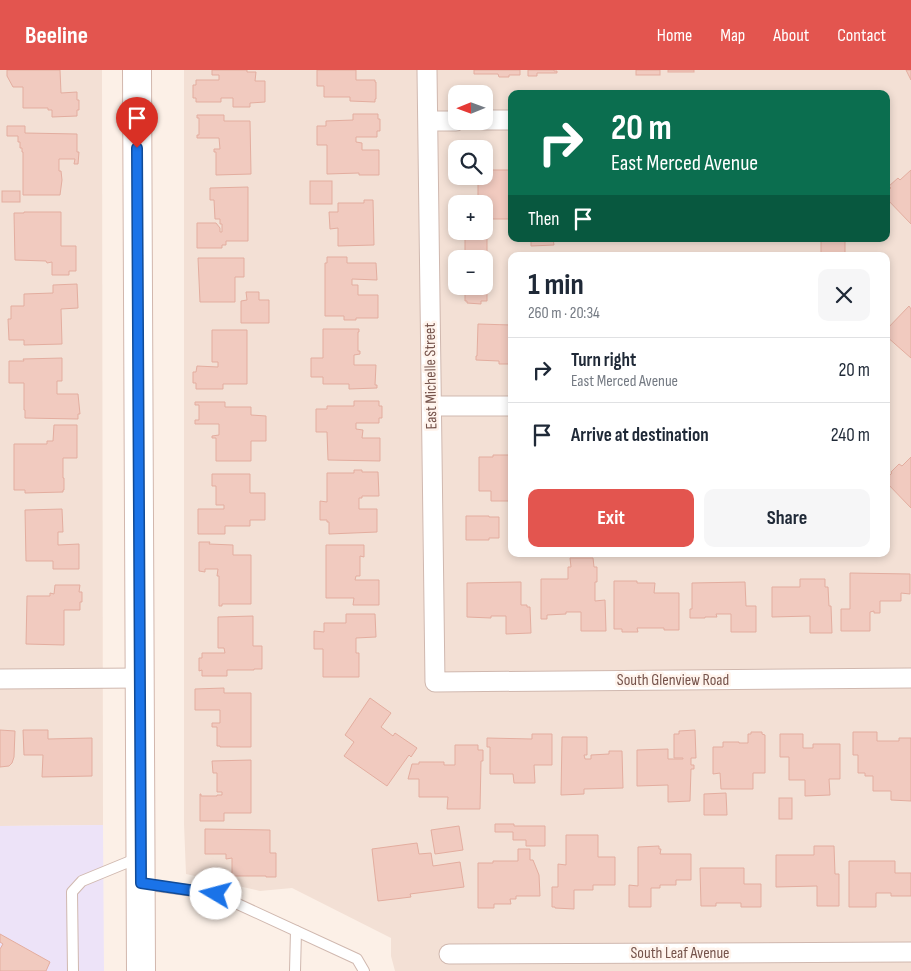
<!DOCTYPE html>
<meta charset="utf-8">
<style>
:root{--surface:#fff;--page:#f6f6f7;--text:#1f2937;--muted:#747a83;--line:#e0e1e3;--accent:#e3554f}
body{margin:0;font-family:"Sofia Sans Condensed",sans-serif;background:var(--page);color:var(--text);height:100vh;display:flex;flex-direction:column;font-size:19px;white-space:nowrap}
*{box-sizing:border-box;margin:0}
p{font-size:16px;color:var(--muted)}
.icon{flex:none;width:28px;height:28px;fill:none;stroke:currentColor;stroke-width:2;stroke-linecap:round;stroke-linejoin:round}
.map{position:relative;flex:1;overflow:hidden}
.sheet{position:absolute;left:508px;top:182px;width:382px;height:305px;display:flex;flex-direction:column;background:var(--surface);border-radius:10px;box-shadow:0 2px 8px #0003}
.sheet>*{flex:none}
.guide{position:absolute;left:508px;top:20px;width:382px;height:152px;border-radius:10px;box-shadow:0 2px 8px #0003;background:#0b6e4f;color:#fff;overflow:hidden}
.needle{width:32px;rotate:269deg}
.fabs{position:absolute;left:448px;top:15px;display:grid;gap:10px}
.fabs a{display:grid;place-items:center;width:45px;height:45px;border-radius:10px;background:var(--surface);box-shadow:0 2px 8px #0003;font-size:25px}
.pin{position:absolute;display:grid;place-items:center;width:42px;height:42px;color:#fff;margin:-51px -21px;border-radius:50% 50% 50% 0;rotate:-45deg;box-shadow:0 0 5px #0007}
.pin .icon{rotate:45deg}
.me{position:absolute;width:55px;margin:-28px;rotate:278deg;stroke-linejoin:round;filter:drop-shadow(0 0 4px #0008)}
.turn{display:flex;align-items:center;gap:18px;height:105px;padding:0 20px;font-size:22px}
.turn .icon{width:65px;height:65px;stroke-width:2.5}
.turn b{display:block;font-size:35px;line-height:42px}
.then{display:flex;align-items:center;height:48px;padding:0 20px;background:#0003;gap:10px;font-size:19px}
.round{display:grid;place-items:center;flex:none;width:52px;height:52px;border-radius:10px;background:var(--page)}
.head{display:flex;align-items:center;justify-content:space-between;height:85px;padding:0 20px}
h1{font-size:30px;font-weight:700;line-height:38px}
.action{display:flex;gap:10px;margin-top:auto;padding:10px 20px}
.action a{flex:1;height:58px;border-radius:10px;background:var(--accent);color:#fff;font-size:20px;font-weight:700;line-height:58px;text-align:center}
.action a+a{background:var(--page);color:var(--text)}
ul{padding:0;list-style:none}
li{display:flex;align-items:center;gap:15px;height:65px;padding:0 20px;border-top:1px solid var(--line)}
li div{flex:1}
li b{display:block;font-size:19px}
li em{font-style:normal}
header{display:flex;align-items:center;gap:30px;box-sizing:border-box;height:70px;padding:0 25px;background:var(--accent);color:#fff}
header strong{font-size:24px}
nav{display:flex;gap:28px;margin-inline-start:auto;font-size:18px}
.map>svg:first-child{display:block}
</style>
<header>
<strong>Beeline</strong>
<nav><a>Home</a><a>Map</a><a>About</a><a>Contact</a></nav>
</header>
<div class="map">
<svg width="911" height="901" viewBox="0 0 911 901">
<rect width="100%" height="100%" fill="#fcf0e7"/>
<g fill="#f3e0d5" fill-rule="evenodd">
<polygon points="0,0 102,0 103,755 0,756"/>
<path d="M184,0H911V901H395L391,886V868L292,818L260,821L186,804L184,754ZM456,24H484V51H456ZM511,24H886V169H511ZM456,79H484V106H456ZM456,134H484V161H456ZM511,186H886V484H511ZM456,189H484V216H456Z"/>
</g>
<polygon fill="#ede3f8" points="103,755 104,901 0,901 0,756"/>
<g fill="#f1cabf" stroke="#e3ad9f">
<polygon points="7,0 60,0 61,23 77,22 77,30 79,30 79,40 77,40 77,46 52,47 52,40 48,40 48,38 23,38 23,17 13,17 7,6"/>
<polygon points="212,0 247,0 247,2 256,2 255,11 265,11 265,32 250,33 250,37 233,37 233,28 221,28 221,32 196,32 196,28 193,28 193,15 196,15 196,10 219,10 219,5 212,5"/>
<polygon points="317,0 356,0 356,10 375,10 375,12 376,12 376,29 375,29 375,32 350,31 350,27 324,27 324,16 317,16"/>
<polygon points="474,0 520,0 520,5 509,5 509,7 499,7 498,4 474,4"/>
<polygon points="528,0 554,0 554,1 557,1 557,3 537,3 537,6 528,6"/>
<rect x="636" y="0" width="24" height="5"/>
<rect x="668" y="0" width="26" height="2"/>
<polygon points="906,0 911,0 911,10"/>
<polygon points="353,44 378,44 378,49 380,49 380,61 377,61 377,67 356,67 356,72 362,73 362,80 379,80 379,105 359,105 359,103 327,104 327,75 317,75 317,56 326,56 326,51 353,50"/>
<polygon points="197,45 224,45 224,51 250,51 251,104 216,105 216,82 214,82 214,79 220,79 219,68 197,68 197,65 199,65 199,48 197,48"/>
<polygon points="7,56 25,56 25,63 77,64 77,82 79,82 78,94 74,94 75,89 59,89 59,101 61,101 62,110 60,125 23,125 23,82 22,82 22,78 20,78 20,72 18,72 18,66 7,66"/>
<polygon points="492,100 511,100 511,149 490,149 490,137 484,137 484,134 478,134 478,106 484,106 484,103 492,103"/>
<polygon points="911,100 911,154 886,128 886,122 891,118 889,116 898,108 900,110"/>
<rect x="310" y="111" width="22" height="23"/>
<polygon points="248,117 248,171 226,171 226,175 222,175 222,178 197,178 197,153 216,153 220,158 220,162 222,162 222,154 220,154 220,149 215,149 214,130 210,130 210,118"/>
<rect x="2" y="121" width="18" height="11"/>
<polygon points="364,130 373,130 374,175 338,176 338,158 330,159 329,142 338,142 338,133 364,133"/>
<polygon points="24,142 61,142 61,176 76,176 76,201 69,201 69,205 52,205 52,192 47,193 46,191 15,190 14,143 24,143"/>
<polygon points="487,161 487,184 465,184 465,162"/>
<polygon points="531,169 553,169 554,175 531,176"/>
<rect x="677" y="169" width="53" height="1"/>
<polygon points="819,169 873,169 873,170 845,170 845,183 821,183 821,171 819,171"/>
<polygon points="327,187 347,187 347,193 376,193 377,210 352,209 352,215 358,215 358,225 378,225 378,248 356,248 356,250 344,250 344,246 325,246 325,193 327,193"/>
<polygon points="198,188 244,188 244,207 235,207 235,232 200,232"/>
<polygon points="484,207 487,207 487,231 481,231 481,234 467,233 467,231 465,231 465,216 484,216"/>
<polygon points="77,214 78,238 61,239 62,274 24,275 24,270 9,270 8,249 11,249 11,236 24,236 24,224 53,223 53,215"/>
<polygon points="246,222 259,222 259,230 269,230 269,253 241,253 241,231 247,230"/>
<polygon points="909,236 911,239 911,288 886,266 886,260"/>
<polygon points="478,254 511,255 511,294 499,294 499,291 476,290 476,286 477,286"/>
<polygon points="323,259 359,259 359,262 358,262 358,281 360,281 360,284 354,285 354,295 376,295 375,315 377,315 377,318 349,319 349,314 323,314 323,307 311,307 311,288 323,288"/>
<polygon points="212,260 247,260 247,314 223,314 223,319 196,319 196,313 193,313 193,302 196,302 197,296 218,297 218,292 212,292"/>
<polygon points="62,288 62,311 57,311 57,324 78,324 80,344 78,344 78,349 25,348 25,340 24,340 24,313 9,313 9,291 24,291 23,289"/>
<polygon points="354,331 379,331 379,336 382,336 382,348 379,348 379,353 356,353 356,359 363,360 362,368 380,368 380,391 328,390 327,362 316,362 316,339 327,339 327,336 354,336"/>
<polygon points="195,332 225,332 225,337 251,337 251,345 266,346 266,371 251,371 251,391 216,391 216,368 212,368 212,366 219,365 219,354 195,354 195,350 199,350 199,335 195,335"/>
<polygon points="54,355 77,355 77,388 63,388 63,408 64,408 64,420 63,420 63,422 25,423 25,420 14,420 14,374 47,374 47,371 53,371"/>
<polygon points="493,385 511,385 511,431 491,431 491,421 479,421 479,387 493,387"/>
<polygon points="911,387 911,438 886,412 886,409 892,403 891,402 899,394 902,396"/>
<polygon points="354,400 362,400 362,402 378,402 379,426 362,426 362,428 359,428 359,439 377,439 377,462 329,464 329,452 327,452 327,450 320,450 320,431 327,432 327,403 354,403"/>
<polygon points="212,404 250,404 250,423 265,423 265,450 250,450 250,456 225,456 225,464 198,464 198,439 224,439 224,435 216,435 216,416 212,416"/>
<polygon points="62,439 63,462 58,462 58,475 79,474 79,499 53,499 53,491 26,491 25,440"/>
<polygon points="466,446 489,446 489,447 499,447 499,468 489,468 489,470 466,470"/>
<polygon points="199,472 210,472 209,474 233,475 233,485 251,485 251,534 222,534 222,536 219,536 219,506 217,506 218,499 205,499 205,502 199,501"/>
<polygon points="326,475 364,475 364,487 360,486 360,506 356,506 355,510 379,510 379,535 353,535 354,528 326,528"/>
<polygon points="570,488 593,488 594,497 597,497 597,512 595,512 595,531 605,530 606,561 581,561 581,542 566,542 566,544 547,545 547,549 541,549 541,509 568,509 568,497 571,497"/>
<polygon points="850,503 910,504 910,524 901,523 901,531 880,531 880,543 874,543 874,541 870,542 870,561 841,561 841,539 850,539"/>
<polygon points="800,509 825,509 825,517 828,517 829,536 831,536 832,563 810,563 810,546 772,547 772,517 800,517"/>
<polygon points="614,511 637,511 637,513 655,513 654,523 679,523 679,560 664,560 664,558 637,558 638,562 622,562 622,559 614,559"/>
<polygon points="521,512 521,535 527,535 527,537 530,537 531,563 506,564 506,546 491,546 491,548 467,547 467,513"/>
<polygon points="745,512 746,536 756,536 756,562 731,562 731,544 716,544 717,547 705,547 705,548 690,548 690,539 692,539 692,513"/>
<polygon points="55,515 80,515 79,522 82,522 82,532 80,532 80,540 64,540 64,575 26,574 27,526 50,526 50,523 54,524"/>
<polygon points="346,544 375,544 376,567 356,568 356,583 359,583 359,607 323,607 323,579 314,579 314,561 324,562 324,553 346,553"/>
<polygon points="253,546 253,576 262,576 262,599 254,599 254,600 227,600 227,606 202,606 202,600 199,601 199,588 202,588 202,583 225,583 224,578 218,578 218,547"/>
<polygon points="224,618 224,623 251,623 251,677 220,677 220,676 217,676 217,657 212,657 212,653 220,653 220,640 195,640 195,619"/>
<polygon points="370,628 391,643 381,657 393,666 395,663 417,678 411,687 409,685 387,716 344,686 354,672 345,665"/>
<polygon points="0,660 15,661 14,687 12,693 9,696 0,697"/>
<polygon points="23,660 48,660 48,669 92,668 92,706 42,707 43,685 24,685"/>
<polygon points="695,660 696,688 691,688 691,695 694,695 694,699 691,699 690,731 668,732 668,715 637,716 637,680 668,679 668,689 683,689 683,688 674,688 674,664 679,664 679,661"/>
<polygon points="751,662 762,662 762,664 765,665 765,703 753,703 753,719 721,719 720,703 713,704 713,677 723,677 723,672 739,672 739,673 748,673 748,664 751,664"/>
<polygon points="853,662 877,662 877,671 899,671 899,668 911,668 911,731 891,730 891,721 873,721 873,706 865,706 865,703 858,703 858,685 853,685"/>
<polygon points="532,664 552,664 552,695 534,695 535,713 514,713 513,704 490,704 490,677 487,677 487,668 532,669"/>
<polygon points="780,664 803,664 803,678 813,678 813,674 840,674 840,709 829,709 830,725 805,726 805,710 789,710 789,687 780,687"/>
<polygon points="562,667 587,667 587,685 584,685 585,689 591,689 591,685 609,684 609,681 622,681 623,718 584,719 584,724 561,725"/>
<polygon points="455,675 478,675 478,680 483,680 483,691 481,691 480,739 447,739 448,727 419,727 419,709 408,709 412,694 419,694 419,692 444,692 444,695 455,695"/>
<polygon points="251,690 251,743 224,743 224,751 200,751 200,724 201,724 201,726 217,726 217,725 222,725 222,722 217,722 217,703 213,703 212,691"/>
<polygon points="726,723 727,745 704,745 704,724"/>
<rect x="779" y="728" width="13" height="21"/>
<polygon points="495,754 514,754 514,756 545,756 545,776 526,776 526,770 513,770 513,762 495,762"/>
<polygon points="459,756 463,780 435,784 431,760"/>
<polygon points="205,759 270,760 270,783 276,783 276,807 266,807 266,806 232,806 232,788 226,789 226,784 205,784"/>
<polygon points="566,765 598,765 598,787 615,787 615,815 593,815 593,820 574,820 574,839 555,838 555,837 552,837 552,817 558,817 558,794 566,795"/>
<polygon points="417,773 419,784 431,783 433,796 460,792 464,817 410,824 411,827 378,831 372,779"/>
<polygon points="659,776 659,779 661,779 660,784 691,784 691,810 676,810 676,815 660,815 660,818 651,818 651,837 629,837 629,815 638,816 638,777"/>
<polygon points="814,776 834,776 835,804 839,804 839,836 817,836 817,816 776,817 776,785 814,785"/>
<polygon points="518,779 530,779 530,790 533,790 539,805 540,826 516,826 516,829 510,829 511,834 494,834 494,838 478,838 478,793 493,793 493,791 518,791"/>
<polygon points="849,791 895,791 895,803 911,803 911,826 891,826 891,823 876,823 876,837 849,837"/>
<polygon points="700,798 744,798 744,814 761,814 761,837 741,837 741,833 716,833 716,836 701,836"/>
<polygon points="0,864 50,892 46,901 0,901 0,879 3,874 0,872"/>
</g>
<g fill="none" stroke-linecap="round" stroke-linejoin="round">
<defs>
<g id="lane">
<polyline points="142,814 216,824 357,889 364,901"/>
<polyline points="73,901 72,822 82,811 138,788"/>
<polyline points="295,901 296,861"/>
</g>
<g id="street">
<polyline points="427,0 435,612 911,608"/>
<polyline points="484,50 511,50"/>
<polyline points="429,51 456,51"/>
<polyline points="432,336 511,336"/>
<polyline points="0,609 140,608"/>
<polyline points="449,884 911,882"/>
</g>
<polyline id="secondary" points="137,0 141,901"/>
</defs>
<use href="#lane" stroke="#d0b8af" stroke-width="12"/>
<use href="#street" stroke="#d0b8af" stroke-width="21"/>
<use href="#secondary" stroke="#d2b7ad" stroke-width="30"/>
<use href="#lane" stroke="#fff" stroke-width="10"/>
<use href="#street" stroke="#fff" stroke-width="19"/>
<use href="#secondary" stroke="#fff" stroke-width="28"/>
</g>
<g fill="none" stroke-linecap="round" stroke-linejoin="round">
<defs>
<polyline id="route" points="137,78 141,813 216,824"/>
</defs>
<use href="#route" stroke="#114b97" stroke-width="12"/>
<use href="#route" stroke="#1a73e8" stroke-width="9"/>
</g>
<g text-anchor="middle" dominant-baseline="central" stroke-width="5" stroke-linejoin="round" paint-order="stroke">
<g font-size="16" fill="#75534b" stroke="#fff4ed">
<text transform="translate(431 306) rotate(-91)">East Michelle Street</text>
<text x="673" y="610">South Glenview Road</text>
<text x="680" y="883">South Leaf Avenue</text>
</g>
</g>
</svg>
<div class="fabs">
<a><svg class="needle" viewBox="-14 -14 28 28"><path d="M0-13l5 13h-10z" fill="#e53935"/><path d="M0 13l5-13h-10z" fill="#747a83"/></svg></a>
<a><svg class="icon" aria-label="search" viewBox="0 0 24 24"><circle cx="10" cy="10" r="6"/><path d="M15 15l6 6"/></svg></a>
<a>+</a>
<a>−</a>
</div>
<div class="pin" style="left:137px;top:78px;background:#d93025"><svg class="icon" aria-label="arrive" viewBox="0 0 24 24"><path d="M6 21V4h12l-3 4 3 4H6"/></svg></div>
<svg class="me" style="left:216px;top:824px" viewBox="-20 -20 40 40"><circle r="19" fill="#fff"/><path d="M0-13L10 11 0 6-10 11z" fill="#1a73e8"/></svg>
<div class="guide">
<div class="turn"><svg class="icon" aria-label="right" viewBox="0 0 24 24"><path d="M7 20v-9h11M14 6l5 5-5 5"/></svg><div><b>20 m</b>East Merced Avenue</div></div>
<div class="then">Then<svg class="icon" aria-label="arrive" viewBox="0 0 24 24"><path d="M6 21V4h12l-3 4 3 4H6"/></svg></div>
</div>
<section class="sheet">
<div class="head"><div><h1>1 min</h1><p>260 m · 20:34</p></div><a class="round"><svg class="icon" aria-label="close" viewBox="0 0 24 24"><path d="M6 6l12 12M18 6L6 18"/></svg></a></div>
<ul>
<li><svg class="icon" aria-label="right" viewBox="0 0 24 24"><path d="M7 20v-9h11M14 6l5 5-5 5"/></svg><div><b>Turn right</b><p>East Merced Avenue</p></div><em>20 m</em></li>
<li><svg class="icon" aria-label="arrive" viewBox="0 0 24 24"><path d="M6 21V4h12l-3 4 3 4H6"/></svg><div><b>Arrive at destination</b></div><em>240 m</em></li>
</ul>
<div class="action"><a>Exit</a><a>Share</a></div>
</section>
</div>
